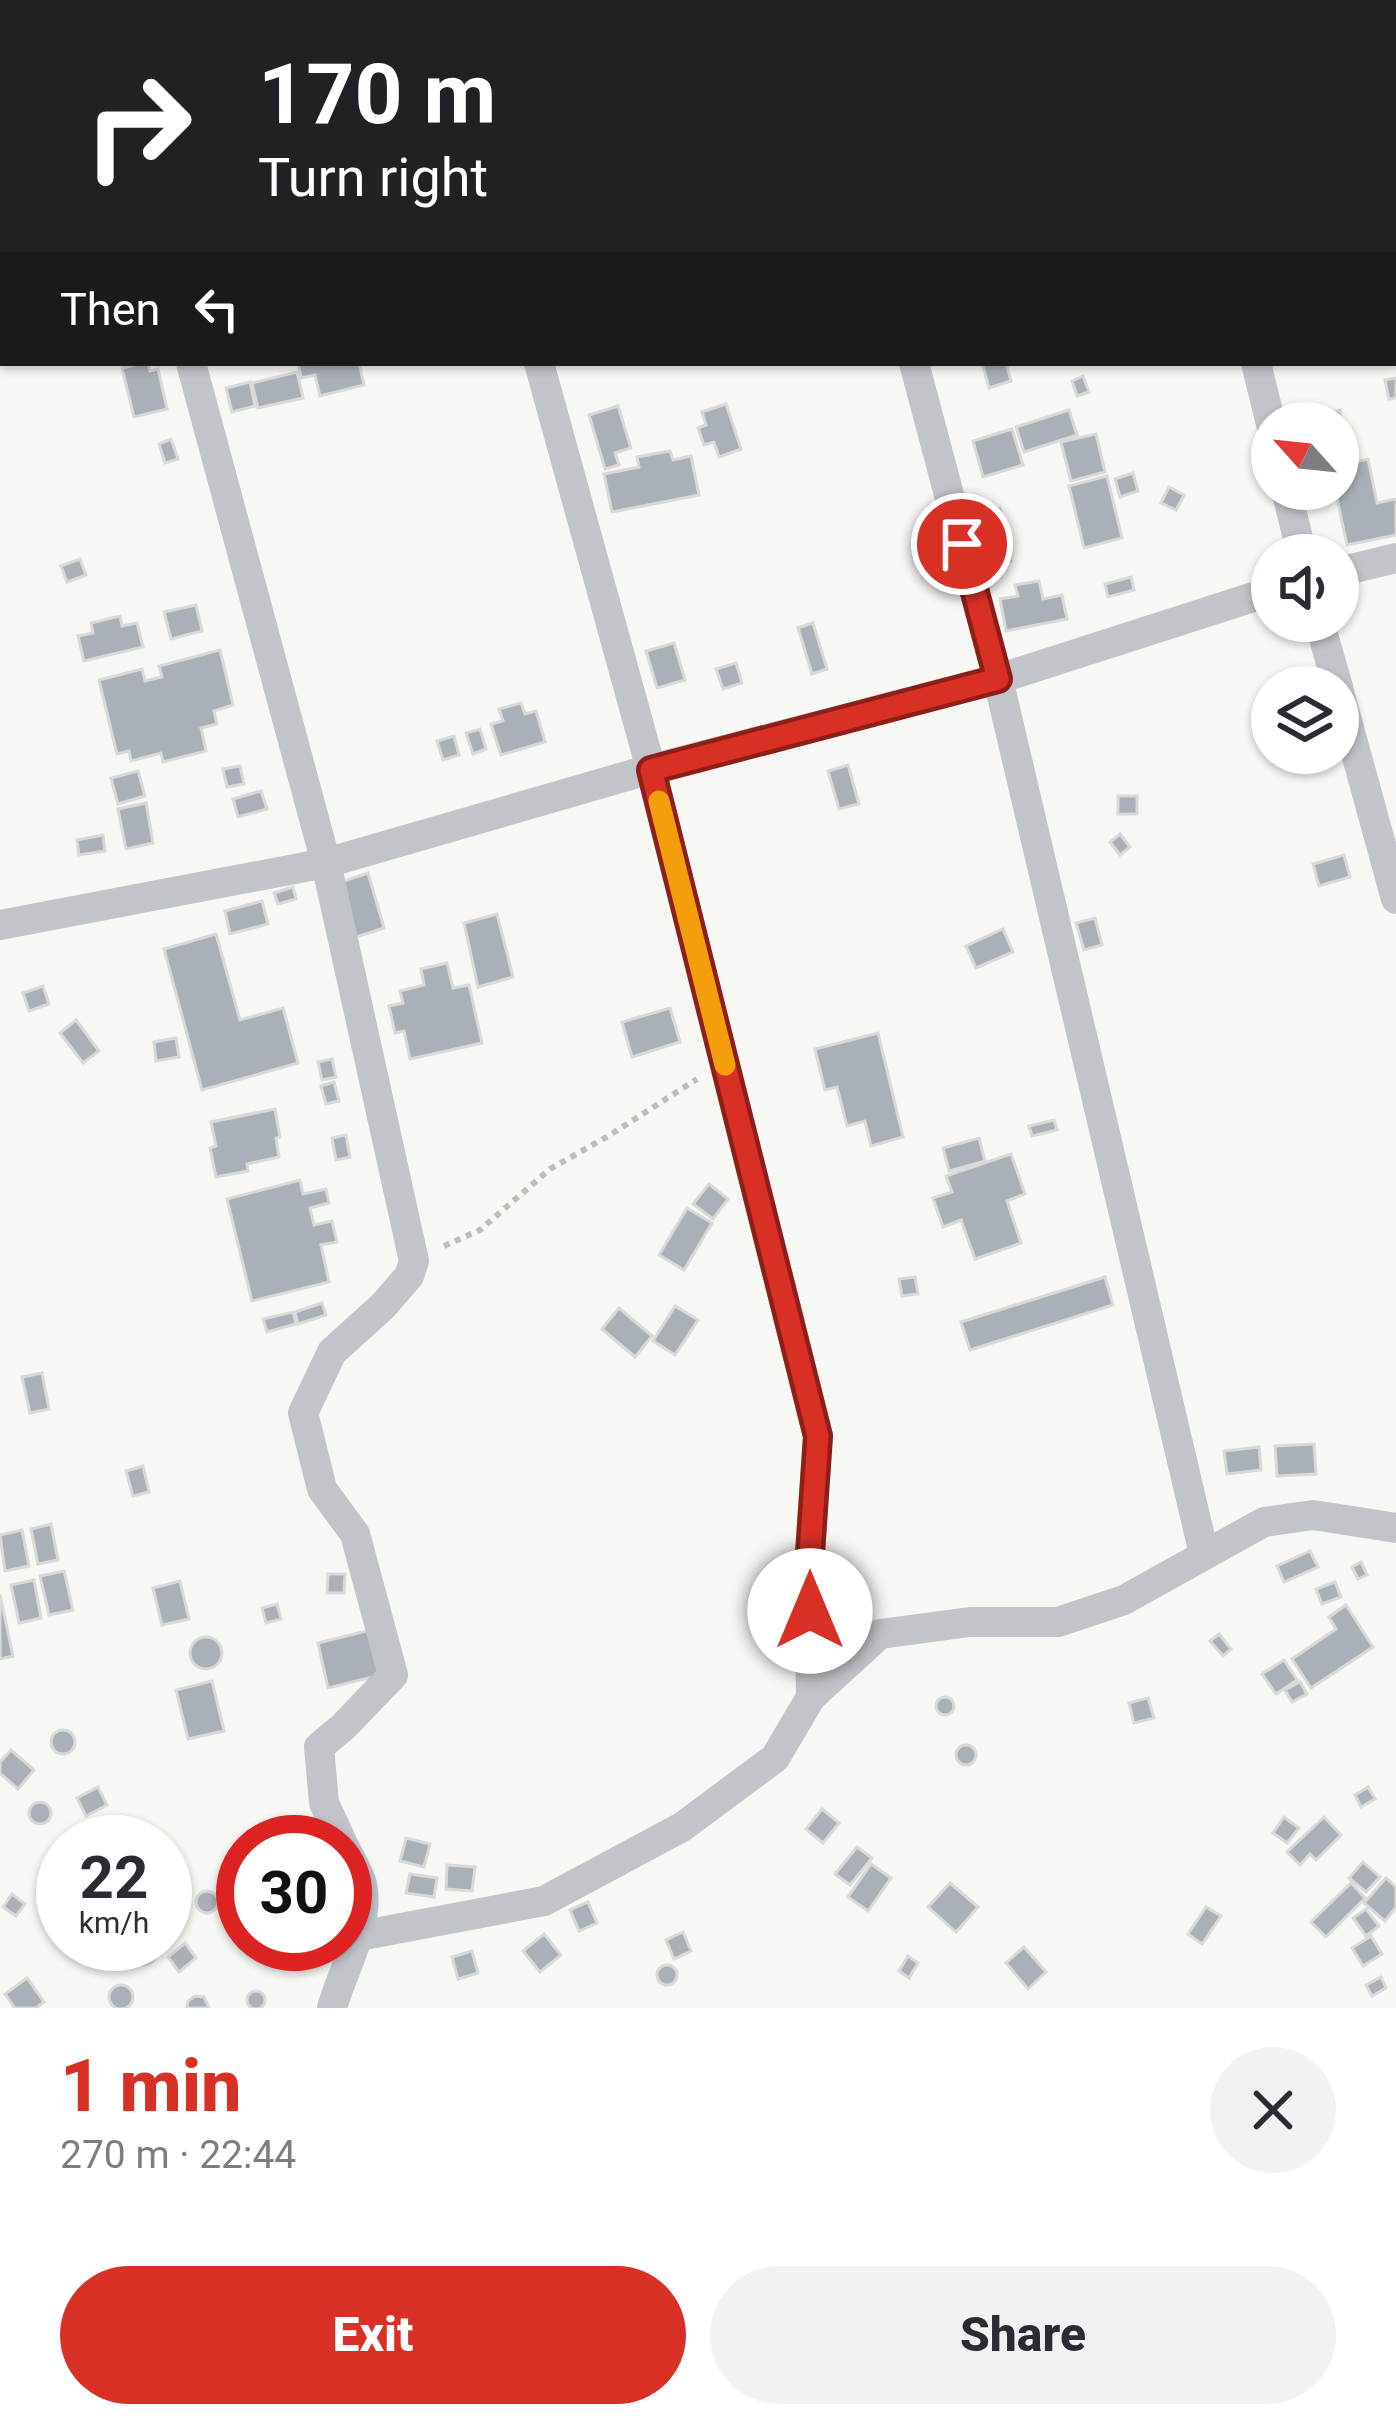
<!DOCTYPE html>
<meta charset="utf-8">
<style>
:root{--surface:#fff;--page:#f2f2f3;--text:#2b2b33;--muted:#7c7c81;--accent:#d93025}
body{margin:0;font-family:Roboto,sans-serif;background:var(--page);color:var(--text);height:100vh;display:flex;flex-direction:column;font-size:45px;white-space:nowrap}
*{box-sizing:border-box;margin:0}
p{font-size:39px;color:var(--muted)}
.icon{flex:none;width:66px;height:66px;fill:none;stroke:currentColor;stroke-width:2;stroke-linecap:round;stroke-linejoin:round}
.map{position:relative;height:2008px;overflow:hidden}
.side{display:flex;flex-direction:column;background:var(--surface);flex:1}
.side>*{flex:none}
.guide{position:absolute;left:0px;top:0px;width:1398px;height:366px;box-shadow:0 3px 9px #0004;background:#202124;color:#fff;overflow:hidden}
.needle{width:78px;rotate:297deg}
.controls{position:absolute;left:1251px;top:402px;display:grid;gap:24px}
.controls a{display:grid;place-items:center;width:108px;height:108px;border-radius:50%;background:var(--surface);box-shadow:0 3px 9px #0004;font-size:60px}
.speed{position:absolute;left:36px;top:1815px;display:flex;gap:24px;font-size:60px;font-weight:700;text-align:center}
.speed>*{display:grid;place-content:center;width:156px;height:156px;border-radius:50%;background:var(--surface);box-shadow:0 3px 9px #0004;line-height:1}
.speed small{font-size:30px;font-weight:400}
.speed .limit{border:18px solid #d22;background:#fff;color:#111}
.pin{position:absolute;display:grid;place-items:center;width:102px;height:102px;color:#fff;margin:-51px;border:6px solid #fff;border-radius:50%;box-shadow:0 3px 12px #0007}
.me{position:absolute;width:132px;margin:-66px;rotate:0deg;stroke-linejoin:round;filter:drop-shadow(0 0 9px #0008)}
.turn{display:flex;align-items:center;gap:42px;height:252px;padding:0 60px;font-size:54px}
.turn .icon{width:156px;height:156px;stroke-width:2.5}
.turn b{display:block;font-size:84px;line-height:102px}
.then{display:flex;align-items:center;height:114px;padding:0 60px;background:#0003;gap:24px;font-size:45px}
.round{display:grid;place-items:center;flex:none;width:126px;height:126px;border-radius:63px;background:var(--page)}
.summary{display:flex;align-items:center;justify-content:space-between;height:204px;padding:0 60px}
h1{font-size:72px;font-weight:800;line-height:90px;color:var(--accent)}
.cta{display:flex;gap:24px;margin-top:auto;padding:24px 60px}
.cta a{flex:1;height:138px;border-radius:72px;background:var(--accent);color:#fff;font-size:48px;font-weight:800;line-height:138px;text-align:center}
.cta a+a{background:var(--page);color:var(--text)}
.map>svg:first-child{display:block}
</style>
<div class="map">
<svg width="1396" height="2008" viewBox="0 0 1396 2008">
<rect width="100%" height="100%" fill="#f7f7f4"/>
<g fill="#aab0b7" stroke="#d9d9d7" stroke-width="3">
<polygon points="879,0 988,0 988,3 880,3"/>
<polygon points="142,363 148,363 150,371 158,369 167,409 134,417 122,368"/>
<polygon points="298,363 359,363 364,385 320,396 315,375 301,378"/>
<polygon points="982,363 1006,363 1011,381 989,388"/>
<polygon points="297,372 303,398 258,408 252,383"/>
<polygon points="1083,376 1089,392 1077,396 1072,381"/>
<polygon points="1396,378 1396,398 1389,399 1385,380"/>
<polygon points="250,382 255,406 232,412 226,388"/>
<polygon points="726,404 741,449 719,457 714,442 704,445 698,428 706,425 702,412"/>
<polygon points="618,406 631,448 615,453 619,465 605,469 589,415"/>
<polygon points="1069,410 1077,435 1024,452 1016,427"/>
<polygon points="1340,410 1343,426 1338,427 1338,423 1321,423 1319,414"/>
<polygon points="1012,429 1023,465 983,477 973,441"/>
<polygon points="1096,434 1105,472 1071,481 1061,442"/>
<polygon points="171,439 178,459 165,463 159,444"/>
<polygon points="670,451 673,460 691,456 699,495 612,512 604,474 639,467 637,457"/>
<polygon points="1368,459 1377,503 1396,499 1396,535 1347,545 1335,489 1338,489 1338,466"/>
<polygon points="1133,473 1138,491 1120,497 1115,479"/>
<polygon points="1107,476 1122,538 1084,548 1069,486"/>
<polygon points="1169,487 1184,495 1176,510 1161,503"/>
<polygon points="1000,508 1011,561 986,567 975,514"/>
<polygon points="80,559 86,575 67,582 61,566"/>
<polygon points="1131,577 1134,590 1108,597 1105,584"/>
<polygon points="1039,581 1043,599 1062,595 1067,619 1006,631 1000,599 1018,596 1015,585"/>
<polygon points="196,605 202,631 171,639 164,612"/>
<polygon points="120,616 122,626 137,623 143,647 84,661 78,636 93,633 91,623"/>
<polygon points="813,623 827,669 812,674 798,628"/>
<polygon points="674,643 685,680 657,688 646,651"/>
<polygon points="220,650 233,705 214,711 217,724 201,728 206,751 163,762 161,753 131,761 129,751 117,754 99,680 142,669 145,681 162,677 159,666"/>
<polygon points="736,663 742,683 723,689 716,669"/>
<polygon points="521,703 525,714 536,711 545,742 501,755 491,724 503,721 499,709"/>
<polygon points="480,729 486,749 473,754 466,733"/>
<polygon points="454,736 459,755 443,760 437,741"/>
<polygon points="848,765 859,804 839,809 828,771"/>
<polygon points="240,766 244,784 227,787 223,769"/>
<polygon points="138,771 145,796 118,804 111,778"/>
<polygon points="261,791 267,809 238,817 233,799"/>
<rect x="1118" y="796" width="19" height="18"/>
<polygon points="146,803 153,843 126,849 118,809"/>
<polygon points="1120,834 1130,847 1120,855 1110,842"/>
<polygon points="103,835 105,851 79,855 77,840"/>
<polygon points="1344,855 1350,877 1319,886 1313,864"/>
<polygon points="368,873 384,928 356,937 341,882"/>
<polygon points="293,887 296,899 278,904 274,893"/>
<polygon points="262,901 268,924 230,934 225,911"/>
<polygon points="497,914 513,977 478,987 464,923"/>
<polygon points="1095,918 1102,945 1084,950 1076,923"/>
<polygon points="1003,929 1013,952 976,968 966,946"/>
<polygon points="216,934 240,1020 283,1008 298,1063 202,1090 164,949"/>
<polygon points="447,963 453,988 469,985 482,1043 410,1059 404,1031 395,1033 389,1006 403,1003 400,991 424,985 421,969"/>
<polygon points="43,986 49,1004 29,1011 23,993"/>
<polygon points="670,1008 680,1042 632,1057 622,1022"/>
<polygon points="76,1020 99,1051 83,1063 60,1033"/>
<polygon points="878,1033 903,1137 871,1146 865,1121 847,1126 837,1087 825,1090 815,1049"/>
<polygon points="176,1038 179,1057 156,1061 154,1042"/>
<polygon points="332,1059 336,1077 322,1080 318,1062"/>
<polygon points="334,1082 339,1101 326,1104 321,1086"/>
<polygon points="275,1109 280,1137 276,1138 279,1157 247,1164 248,1171 216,1177 210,1148 216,1146 211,1122"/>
<polygon points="1054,1120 1057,1130 1032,1136 1029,1126"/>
<polygon points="346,1135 350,1157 336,1160 332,1138"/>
<polygon points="979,1138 985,1161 949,1171 943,1148"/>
<polygon points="1011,1154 1025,1194 1007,1201 1021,1243 975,1259 961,1220 943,1227 933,1198 952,1192 946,1176"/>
<polygon points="300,1180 303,1194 326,1189 329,1203 310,1208 314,1225 332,1221 337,1242 321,1245 329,1282 252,1301 227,1199"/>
<polygon points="709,1184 728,1199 713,1219 693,1204"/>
<polygon points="687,1208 712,1223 684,1270 659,1255"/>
<polygon points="915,1277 918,1294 902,1296 899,1279"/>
<polygon points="1105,1277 1113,1305 970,1350 961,1322"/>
<polygon points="322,1303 326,1315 298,1324 295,1312"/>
<polygon points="675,1306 698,1320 675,1355 653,1341"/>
<polygon points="619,1308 652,1336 635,1357 602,1329"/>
<polygon points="293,1312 296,1324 267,1332 263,1319"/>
<polygon points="42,1373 49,1409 30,1413 22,1377"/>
<polygon points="1314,1444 1316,1474 1277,1476 1275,1446"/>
<polygon points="1259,1447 1261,1470 1227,1474 1224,1451"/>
<polygon points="143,1466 149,1492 133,1496 126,1471"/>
<polygon points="51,1524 58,1560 38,1564 31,1529"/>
<polygon points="22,1530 29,1566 5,1571 0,1535"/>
<polygon points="1310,1551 1318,1567 1284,1582 1277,1566"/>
<polygon points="1361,1562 1367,1575 1358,1579 1352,1567"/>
<polygon points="64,1571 73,1610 49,1615 40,1576"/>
<polygon points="328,1574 345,1574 344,1593 327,1593"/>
<polygon points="34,1580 41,1618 19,1623 11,1585"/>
<polygon points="180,1581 189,1619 162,1625 153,1588"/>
<polygon points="1335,1582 1341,1597 1322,1604 1316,1589"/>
<polygon points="0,1595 13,1656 0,1659"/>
<polygon points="277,1604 281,1619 266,1623 262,1608"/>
<polygon points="1346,1605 1373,1647 1311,1688 1292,1659 1336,1629 1329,1617"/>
<polygon points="370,1630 381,1675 328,1688 318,1643"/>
<polygon points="1219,1634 1231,1649 1223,1656 1210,1641"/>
<circle cx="206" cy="1653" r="16"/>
<polygon points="1284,1660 1297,1680 1276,1694 1262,1674"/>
<polygon points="212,1681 224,1731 188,1739 176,1690"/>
<polygon points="1300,1682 1307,1694 1292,1702 1285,1690"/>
<circle cx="945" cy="1706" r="9"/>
<polygon points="1148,1698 1154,1718 1134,1723 1129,1703"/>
<circle cx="63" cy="1742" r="12"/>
<circle cx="966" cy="1755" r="10"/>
<polygon points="11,1750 34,1770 18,1789 0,1773 0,1762"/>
<polygon points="98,1787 107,1805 86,1816 77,1798"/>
<polygon points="1368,1787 1375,1799 1361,1807 1355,1795"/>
<circle cx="40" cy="1813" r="11"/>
<polygon points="822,1809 839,1823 823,1843 806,1829"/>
<polygon points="1284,1817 1299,1828 1287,1843 1273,1833"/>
<polygon points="1324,1817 1341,1835 1316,1860 1310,1854 1300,1865 1287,1852"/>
<polygon points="406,1838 430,1844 424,1867 400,1861"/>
<polygon points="857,1847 872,1858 850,1885 835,1874"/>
<polygon points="1363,1862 1380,1877 1366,1892 1349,1878"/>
<polygon points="871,1864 891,1878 868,1911 848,1897"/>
<polygon points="447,1865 475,1867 472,1891 446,1889"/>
<polygon points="410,1874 437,1878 434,1897 406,1893"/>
<polygon points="1386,1878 1396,1887 1396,1907 1385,1921 1364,1903"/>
<polygon points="950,1883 978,1907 956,1932 928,1907"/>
<polygon points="1351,1883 1365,1898 1326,1937 1311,1922"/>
<circle cx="207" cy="1902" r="11"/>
<polygon points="12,1894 25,1904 16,1916 3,1907"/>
<polygon points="588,1902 597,1923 579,1931 570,1910"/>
<polygon points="1206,1907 1221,1916 1202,1944 1188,1934"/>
<polygon points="1366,1909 1379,1926 1366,1936 1353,1918"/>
<polygon points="683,1932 691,1951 674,1959 666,1940"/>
<polygon points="544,1934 561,1955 540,1972 523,1951"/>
<polygon points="1371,1936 1382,1954 1363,1966 1352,1948"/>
<circle cx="144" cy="1954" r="11"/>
<polygon points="185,1943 196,1958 179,1972 168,1957"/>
<polygon points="1024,1947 1046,1972 1028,1989 1006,1963"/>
<polygon points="472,1951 478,1973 458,1979 452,1957"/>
<polygon points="908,1956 918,1963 909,1978 899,1971"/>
<circle cx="667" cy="1975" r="10"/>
<polygon points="1381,1977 1386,1988 1372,1996 1366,1985"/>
<polygon points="27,1978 44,2002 36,2008 15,2008 5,1994"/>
<circle cx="121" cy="1997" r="12"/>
<circle cx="256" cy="2000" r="9"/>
<polygon points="195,1996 204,1997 209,2008 187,2008 188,2001"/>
</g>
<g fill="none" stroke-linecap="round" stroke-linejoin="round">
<polyline stroke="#bbbdc0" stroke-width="6" stroke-dasharray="6 6" stroke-linecap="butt" points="444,1246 480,1230 550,1169 610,1135 697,1079"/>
<g stroke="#c1c4c8" stroke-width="30">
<polyline points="439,0 440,3"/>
<polyline points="817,0 818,3"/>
<polyline points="1170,0 1171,3"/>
<polyline points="95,3 112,0"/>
<polyline points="0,18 3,18"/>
<polyline points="191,363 326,863 414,1261 409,1276 383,1306 332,1352 303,1413 322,1489 355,1534 393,1675 343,1727 319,1747 324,1803 342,1842"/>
<polyline points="539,363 651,769 818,1436 809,1568 811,1697"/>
<polyline points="914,363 998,679 1204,1554"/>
<polyline points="1256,363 1272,428"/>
<polyline points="1286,489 1302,555"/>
<polyline points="1338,572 1396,558"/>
<polyline points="1319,621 1338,687"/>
<polyline points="1338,688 1396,899"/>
<polyline points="0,925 326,863 651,769 998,679 1272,591"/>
<polyline points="359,1936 544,1901 682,1827 775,1758 811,1697 880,1634 970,1622 1058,1622 1124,1600 1264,1522 1313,1515 1396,1528"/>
<path d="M332,2008C342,1971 371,1923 362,1884C359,1872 350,1859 345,1848"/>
</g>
</g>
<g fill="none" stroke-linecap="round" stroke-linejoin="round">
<defs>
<polyline id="route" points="810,1611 809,1568 818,1436 651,770 998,679 962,544"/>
</defs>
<use href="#route" stroke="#8d1f18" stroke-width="30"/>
<use href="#route" stroke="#d93025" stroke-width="21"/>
<polyline stroke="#f59e0b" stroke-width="21" points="659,801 725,1065"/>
</g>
</svg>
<div class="controls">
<a><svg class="needle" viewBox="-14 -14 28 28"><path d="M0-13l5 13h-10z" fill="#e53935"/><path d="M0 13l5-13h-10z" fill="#7c7c81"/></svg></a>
<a><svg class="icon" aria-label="sound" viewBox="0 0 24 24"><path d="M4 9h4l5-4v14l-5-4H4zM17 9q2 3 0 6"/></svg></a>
<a><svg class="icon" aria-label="layers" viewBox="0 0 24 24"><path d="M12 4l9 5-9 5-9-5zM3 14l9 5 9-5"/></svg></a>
</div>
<div class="speed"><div>22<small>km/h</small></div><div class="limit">30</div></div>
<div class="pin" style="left:962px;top:544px;background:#d93025"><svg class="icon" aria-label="arrive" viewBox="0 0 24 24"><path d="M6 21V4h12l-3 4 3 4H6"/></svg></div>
<svg class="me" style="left:810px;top:1611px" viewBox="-20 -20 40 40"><circle r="19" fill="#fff"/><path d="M0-13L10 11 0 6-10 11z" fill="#d93025"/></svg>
<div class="guide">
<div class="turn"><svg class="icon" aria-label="right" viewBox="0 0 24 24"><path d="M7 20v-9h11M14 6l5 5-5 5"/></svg><div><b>170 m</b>Turn right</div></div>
<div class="then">Then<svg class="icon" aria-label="left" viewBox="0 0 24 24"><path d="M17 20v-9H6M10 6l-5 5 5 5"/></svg></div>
</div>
</div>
<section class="side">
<div class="summary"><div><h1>1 min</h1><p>270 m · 22:44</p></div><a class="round"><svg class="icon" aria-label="close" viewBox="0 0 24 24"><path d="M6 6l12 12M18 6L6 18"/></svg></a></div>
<div class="cta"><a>Exit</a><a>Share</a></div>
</section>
